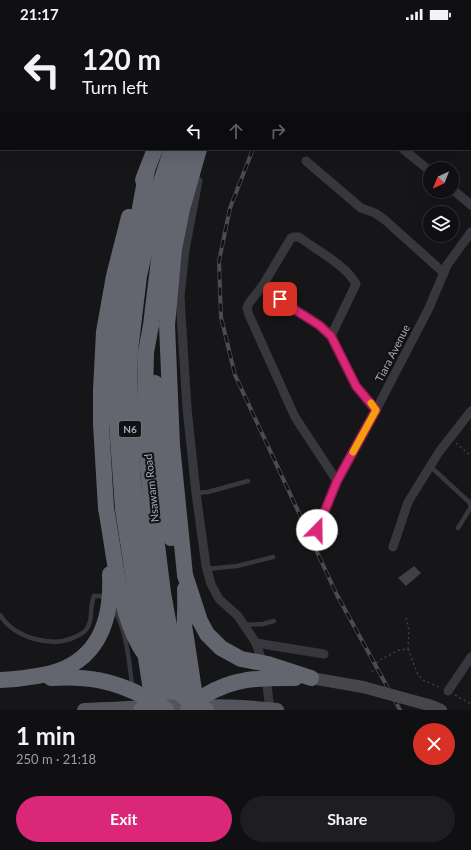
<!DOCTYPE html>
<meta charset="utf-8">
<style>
:root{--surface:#101012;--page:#1e1e20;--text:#f1f3f6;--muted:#9c9d9f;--line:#303032;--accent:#db2777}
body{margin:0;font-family:Lato,sans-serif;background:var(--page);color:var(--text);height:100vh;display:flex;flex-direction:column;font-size:15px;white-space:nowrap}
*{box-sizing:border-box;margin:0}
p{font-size:13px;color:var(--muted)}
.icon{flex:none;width:22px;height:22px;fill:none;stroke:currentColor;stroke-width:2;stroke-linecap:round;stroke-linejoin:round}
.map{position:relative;height:682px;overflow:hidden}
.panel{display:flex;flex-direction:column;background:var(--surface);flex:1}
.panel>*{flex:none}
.banner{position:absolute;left:0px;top:0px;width:471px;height:122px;box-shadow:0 4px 16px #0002,0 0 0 1px var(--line);background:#101012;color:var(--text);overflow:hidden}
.needle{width:26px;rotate:223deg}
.buttons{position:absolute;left:423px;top:134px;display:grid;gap:8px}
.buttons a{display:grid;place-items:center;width:36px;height:36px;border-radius:50%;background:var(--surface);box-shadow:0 4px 16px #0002,0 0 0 1px var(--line);font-size:20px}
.pin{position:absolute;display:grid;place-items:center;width:34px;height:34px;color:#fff;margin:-17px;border-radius:8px;box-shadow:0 2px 6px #0006}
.me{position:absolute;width:44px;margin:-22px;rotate:22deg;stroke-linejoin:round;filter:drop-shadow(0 0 3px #0008)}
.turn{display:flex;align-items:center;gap:14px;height:84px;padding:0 16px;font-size:18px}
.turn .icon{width:52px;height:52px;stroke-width:2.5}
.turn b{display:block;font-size:28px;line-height:34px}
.lanes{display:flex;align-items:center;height:38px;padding:0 16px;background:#0003;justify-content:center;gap:20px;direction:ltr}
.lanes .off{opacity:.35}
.round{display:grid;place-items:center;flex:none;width:42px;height:42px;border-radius:21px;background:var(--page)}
.headline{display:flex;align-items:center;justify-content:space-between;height:68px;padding:0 16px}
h1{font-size:24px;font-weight:700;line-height:30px}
.button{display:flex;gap:8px;margin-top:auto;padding:8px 16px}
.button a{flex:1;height:46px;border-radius:24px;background:var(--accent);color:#fff;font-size:16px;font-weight:700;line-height:46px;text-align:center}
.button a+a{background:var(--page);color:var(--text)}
.status{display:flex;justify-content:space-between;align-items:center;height:28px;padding:0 20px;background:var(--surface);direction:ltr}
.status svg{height:11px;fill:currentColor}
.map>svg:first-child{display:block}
</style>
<div class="status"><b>21:17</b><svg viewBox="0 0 49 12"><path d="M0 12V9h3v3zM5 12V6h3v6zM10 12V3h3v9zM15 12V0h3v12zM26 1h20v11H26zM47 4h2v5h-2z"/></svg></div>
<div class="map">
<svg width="471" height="682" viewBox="0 0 471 682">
<rect width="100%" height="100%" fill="#161618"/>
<polygon fill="#404145" points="414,538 421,545 406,558 398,550"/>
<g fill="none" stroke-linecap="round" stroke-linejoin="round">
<g stroke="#3d3f44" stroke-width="1.5" stroke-dasharray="2 3" stroke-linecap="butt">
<polyline points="456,415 471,428"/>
<polyline points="408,621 418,647 423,652 441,660"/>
<polyline points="372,644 378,633 399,622 408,621 409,602 406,590"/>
<polyline points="455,667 471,676"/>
</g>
<g stroke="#37383d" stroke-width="4.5">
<polyline points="431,439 469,474 471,479 458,500"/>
<polyline points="196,465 208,464 248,453"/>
<polyline points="207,541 237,538 273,529"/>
<path d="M113,581C126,597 130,638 132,658"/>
<path d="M0,587C14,610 53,621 77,608C79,607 83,605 85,603C94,594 89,579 94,568H101L105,572"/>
<polyline points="243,597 263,596 274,593"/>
</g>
<g stroke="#37383d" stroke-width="9">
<polyline points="400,0 401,1"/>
<polyline points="470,64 471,65"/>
<polyline points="403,121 430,143"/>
<polyline points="306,133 361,180 375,185 385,192 444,245"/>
<polyline points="198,153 185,222 180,269 187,380 196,465 206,538 211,556 219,571 238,588 256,615 265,642 270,682"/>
<polyline points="452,161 471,177"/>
<polyline points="263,257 289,278 319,297 331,308 356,358 376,382"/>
<path d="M331,308L356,256C347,238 315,221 299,209H294L291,210L263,257L249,275L247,280L249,287L295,389L337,453"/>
<polyline points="317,502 337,453 376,382 429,280 447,237 471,204"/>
<polyline points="393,519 408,474 439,424 471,383"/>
<polyline points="256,615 324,626"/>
<polyline points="448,663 471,629"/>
</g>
<g stroke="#63666e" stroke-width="16">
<polyline points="206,1 207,0"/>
<polyline points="221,1 222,0"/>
<polyline points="236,1 237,0"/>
<polyline points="147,142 121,283 115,367 123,481 154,682"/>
<polyline points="143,152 155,121"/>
<polyline points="155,355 162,449 171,510"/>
<polyline points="106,480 101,396 101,362 104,304 114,248 129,189"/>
<polyline points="185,547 172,417 167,297 174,221 182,181 199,121"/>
<polyline points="185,603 197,682"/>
<polyline points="0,652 16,651"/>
<polyline points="183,675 163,565 149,453 145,404 145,370 146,324 151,297 162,207 171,166 187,121"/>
<polyline points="169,682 133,455 130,404 129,370 130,323 139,248 158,163 172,121"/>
</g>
<defs>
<g id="rail">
<polyline points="309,1 309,0"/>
<polyline points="253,121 230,180 219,233 221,289 235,347 337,567 400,682"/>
</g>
</defs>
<use href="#rail" stroke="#4a4c52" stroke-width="4"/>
<use href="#rail" stroke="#111113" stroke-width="2.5" stroke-dasharray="8" stroke-linecap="butt"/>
<polyline stroke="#45474d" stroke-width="12" points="311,650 363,659 432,678 441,682"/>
<path stroke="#53555c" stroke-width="14" d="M84,682C149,679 213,675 277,682"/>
<g stroke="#63666e" stroke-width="16">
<path d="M106,480C114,523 118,579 139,617C146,630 156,640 165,651C177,664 190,675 206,682"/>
<polyline points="185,547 200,593 207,606 221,620 241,631 268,636 311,650"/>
<path d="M51,650C87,648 113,652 145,669C152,673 160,676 166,682"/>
<path d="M16,651C29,649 45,648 58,643C101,628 112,587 110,546"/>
<path d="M141,682C150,674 161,665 167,655C185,627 186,593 185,561"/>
<path d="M188,682C193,677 198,671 204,668C235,649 261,650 295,650"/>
</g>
</g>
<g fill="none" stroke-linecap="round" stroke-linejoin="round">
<defs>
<polyline id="route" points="280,271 289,278 319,297 331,308 356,358 376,382 337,453 317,502"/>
</defs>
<use href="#route" stroke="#8e194d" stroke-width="10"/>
<use href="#route" stroke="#db2777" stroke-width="7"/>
<polyline stroke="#f59e0b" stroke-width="7" points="353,424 376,382 371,375"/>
</g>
<g text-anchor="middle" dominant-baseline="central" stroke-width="4" stroke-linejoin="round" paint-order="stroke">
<rect fill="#111113" stroke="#7b7e86" stroke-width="1" x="119" y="393" width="22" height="16" rx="3"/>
<g font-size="10" font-weight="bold" fill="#a8adb8">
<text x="130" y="401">N6</text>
</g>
<g font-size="11" fill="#a8adb8" stroke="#111113">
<text transform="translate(392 325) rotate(-63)">Tiara Avenue</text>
<text transform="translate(151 460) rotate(-96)">Nsawam Road</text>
</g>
</g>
</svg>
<div class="buttons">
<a><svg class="needle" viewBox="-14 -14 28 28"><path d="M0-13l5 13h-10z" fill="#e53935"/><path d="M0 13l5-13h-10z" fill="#9c9d9f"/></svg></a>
<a><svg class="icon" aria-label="layers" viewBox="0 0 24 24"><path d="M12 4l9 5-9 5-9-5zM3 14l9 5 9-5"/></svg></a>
</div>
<div class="pin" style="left:280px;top:271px;background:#d93025"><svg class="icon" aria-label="arrive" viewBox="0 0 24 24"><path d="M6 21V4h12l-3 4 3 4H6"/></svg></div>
<svg class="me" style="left:317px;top:502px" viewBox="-20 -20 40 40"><circle r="19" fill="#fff"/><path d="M0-13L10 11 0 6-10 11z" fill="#db2777"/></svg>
<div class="banner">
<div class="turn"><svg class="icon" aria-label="left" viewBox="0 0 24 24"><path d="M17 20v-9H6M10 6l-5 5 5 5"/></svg><div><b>120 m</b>Turn left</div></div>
<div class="lanes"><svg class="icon" aria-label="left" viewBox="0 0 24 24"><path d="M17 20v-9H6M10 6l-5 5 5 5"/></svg><svg class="icon off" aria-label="ahead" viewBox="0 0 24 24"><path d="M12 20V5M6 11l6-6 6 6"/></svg><svg class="icon off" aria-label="right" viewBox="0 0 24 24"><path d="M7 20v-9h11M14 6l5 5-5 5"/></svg></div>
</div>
</div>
<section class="panel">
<div class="headline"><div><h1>1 min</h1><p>250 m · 21:18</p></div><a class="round" style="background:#d93025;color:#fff"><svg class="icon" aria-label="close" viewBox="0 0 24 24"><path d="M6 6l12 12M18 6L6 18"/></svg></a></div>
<div class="button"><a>Exit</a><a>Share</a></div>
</section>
